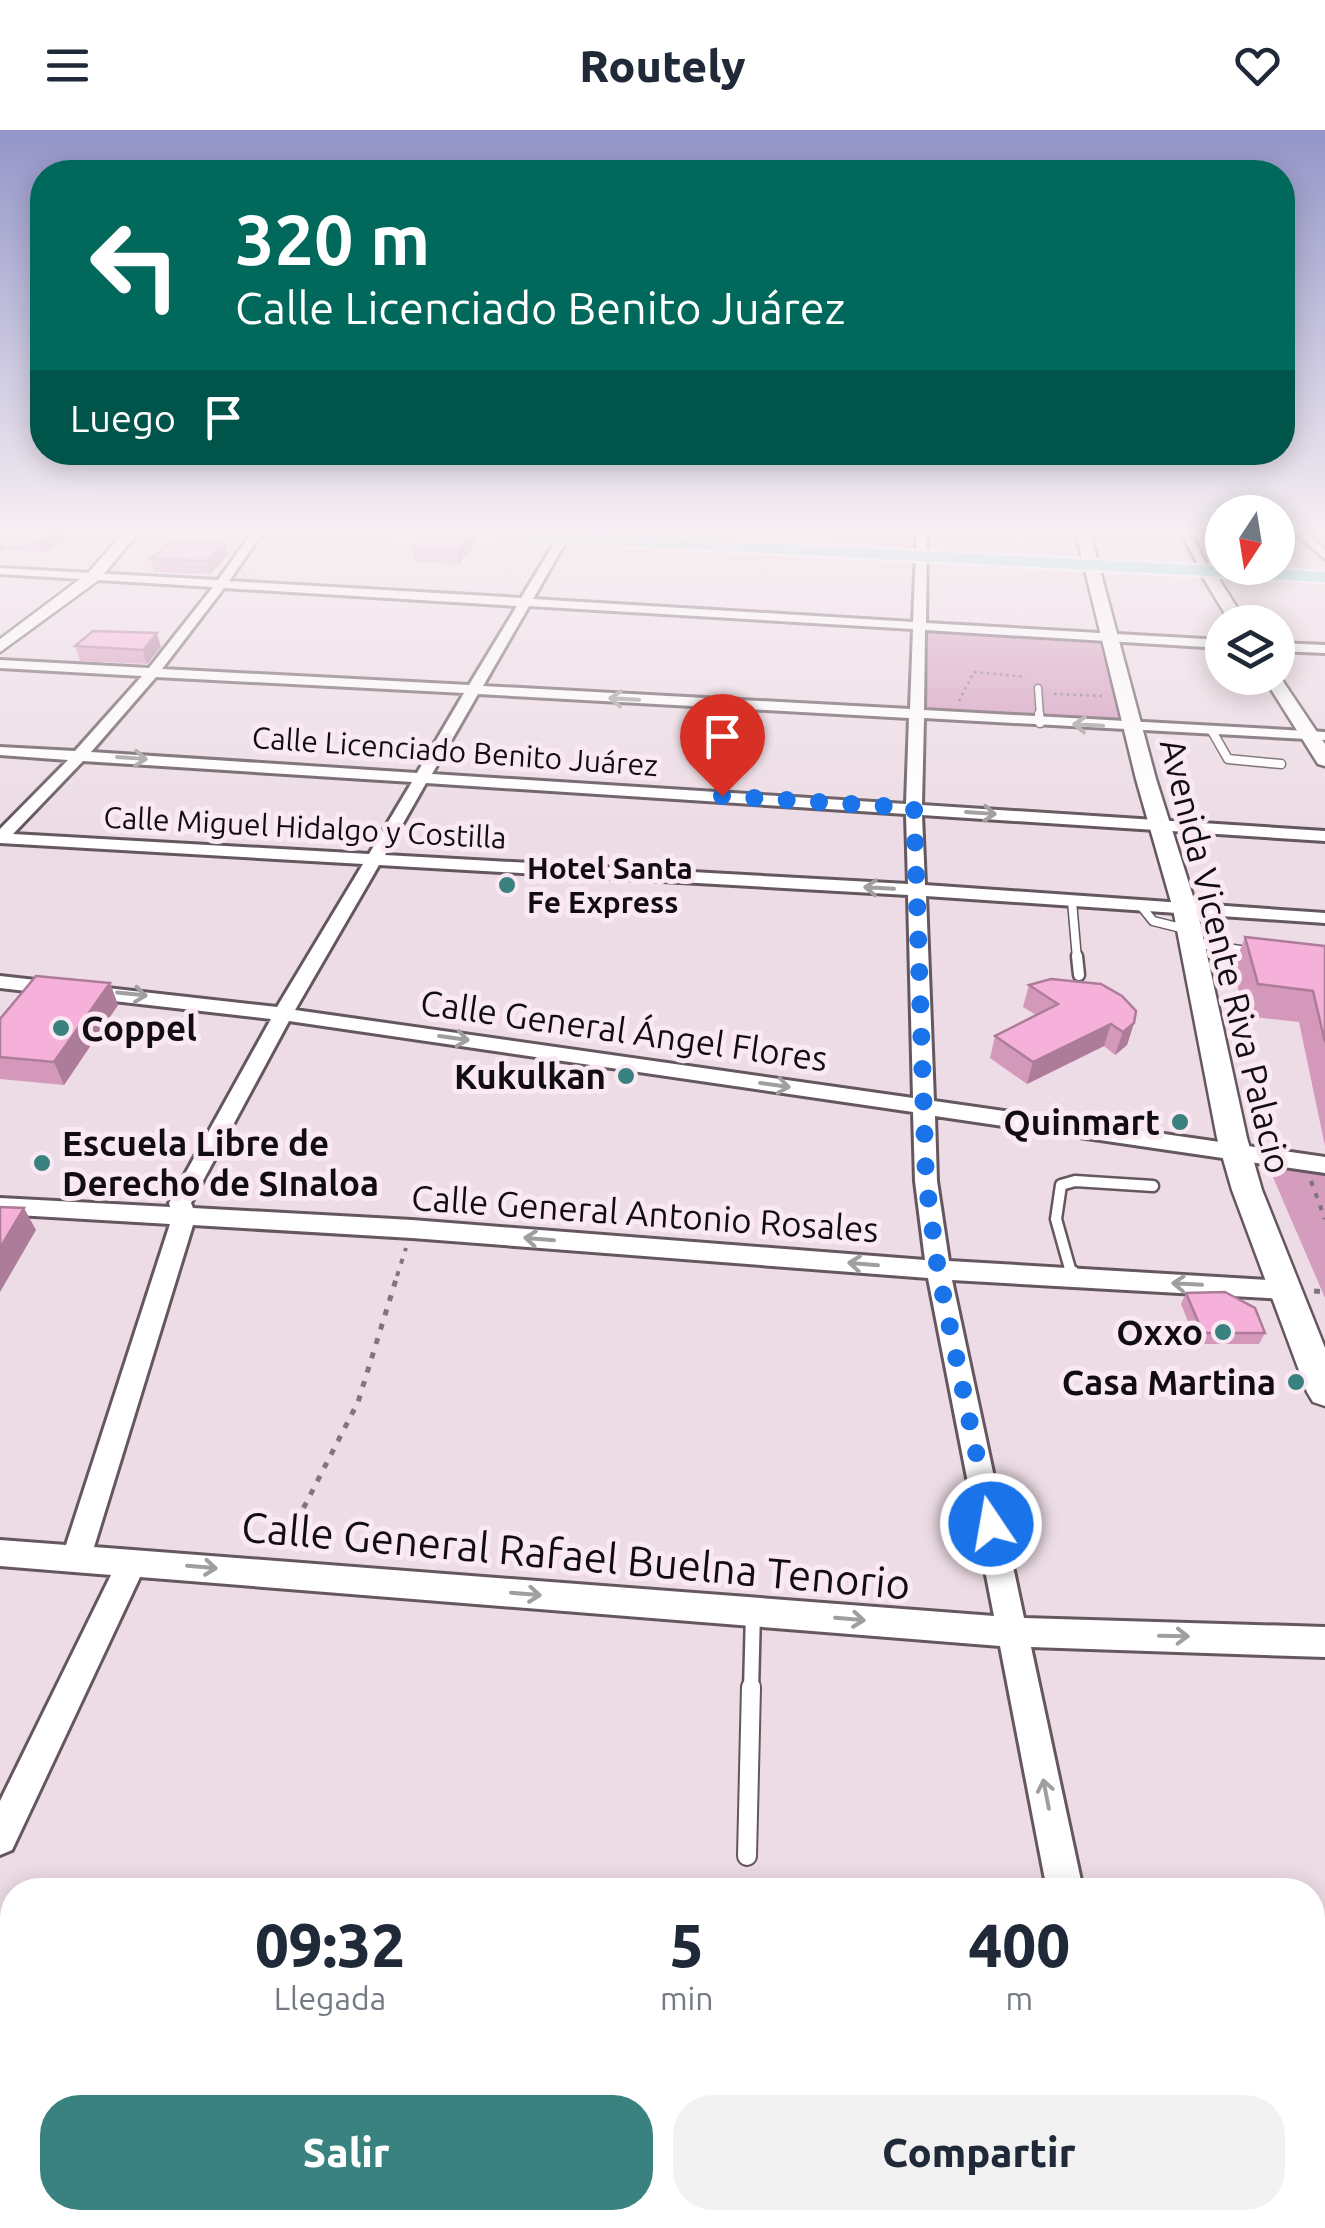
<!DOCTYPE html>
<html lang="es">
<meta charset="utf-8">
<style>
:root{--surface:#fff;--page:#f2f2f3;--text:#1f2937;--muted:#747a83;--accent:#3a827f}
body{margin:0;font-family:Ubuntu,sans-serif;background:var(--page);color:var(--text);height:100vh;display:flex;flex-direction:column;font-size:38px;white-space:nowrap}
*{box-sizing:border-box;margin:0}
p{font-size:32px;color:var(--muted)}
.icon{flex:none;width:55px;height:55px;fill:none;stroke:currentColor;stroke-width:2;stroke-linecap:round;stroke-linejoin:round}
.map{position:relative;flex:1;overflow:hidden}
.sheet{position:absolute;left:0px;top:1748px;width:1325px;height:352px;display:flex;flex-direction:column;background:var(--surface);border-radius:40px 40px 0 0;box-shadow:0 5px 25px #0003}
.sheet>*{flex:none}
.banner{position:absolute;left:30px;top:30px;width:1265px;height:305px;border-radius:40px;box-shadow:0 5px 25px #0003;background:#00695c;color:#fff;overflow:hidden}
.needle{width:65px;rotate:192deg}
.tools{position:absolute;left:1205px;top:365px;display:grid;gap:20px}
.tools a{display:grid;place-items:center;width:90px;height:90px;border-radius:50%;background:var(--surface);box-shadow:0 5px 25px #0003;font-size:50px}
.pin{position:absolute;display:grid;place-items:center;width:85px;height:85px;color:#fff;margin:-102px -42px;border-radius:50% 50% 50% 0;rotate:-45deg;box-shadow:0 0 10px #0007}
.pin .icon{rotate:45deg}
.me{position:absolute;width:110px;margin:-55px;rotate:348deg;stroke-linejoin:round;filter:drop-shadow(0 0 8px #0008)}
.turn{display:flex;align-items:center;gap:35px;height:210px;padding:0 40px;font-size:45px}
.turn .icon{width:130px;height:130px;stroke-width:2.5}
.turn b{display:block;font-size:70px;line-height:85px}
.then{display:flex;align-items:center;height:95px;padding:0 40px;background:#0003;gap:20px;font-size:38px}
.eta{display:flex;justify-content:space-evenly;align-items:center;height:170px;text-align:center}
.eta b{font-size:60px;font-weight:800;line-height:70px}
.action{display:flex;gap:20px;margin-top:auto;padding:20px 40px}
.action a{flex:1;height:115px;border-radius:40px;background:var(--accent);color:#fff;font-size:40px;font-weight:800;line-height:115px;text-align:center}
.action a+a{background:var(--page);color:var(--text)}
header{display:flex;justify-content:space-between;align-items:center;height:130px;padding:0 40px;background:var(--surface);font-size:45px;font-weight:800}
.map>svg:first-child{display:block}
</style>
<header><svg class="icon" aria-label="menu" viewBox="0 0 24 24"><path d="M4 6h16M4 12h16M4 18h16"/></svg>Routely<svg class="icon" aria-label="heart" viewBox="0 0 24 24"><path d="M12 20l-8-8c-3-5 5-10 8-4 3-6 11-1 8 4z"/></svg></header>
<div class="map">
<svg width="1325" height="2098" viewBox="0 0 1325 2098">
<rect width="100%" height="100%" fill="#eddce5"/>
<g fill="#d49dbd">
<polygon points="927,500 1101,511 1128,594 924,583"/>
<polygon points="1266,1031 1325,1040 1325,1168"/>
</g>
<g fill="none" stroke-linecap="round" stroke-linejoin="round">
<defs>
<polyline id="lane-far4" points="1038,558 1040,586"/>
<g id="lane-far3">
<polyline points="1039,584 1040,593"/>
<polyline points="1212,601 1228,629 1281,634"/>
<polyline points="722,666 734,614"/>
<polyline points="1072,771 1077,829"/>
<polyline points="1141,776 1153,791 1189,800"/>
<polyline points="1192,813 1247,821 1250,826"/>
</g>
<g id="lane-far2">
<polyline points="1077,826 1079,845"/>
<polyline points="1072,1146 1056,1089 1061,1055 1075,1051 1153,1056"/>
</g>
<g id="lane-far1">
<polyline points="1072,1143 1073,1148"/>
<polyline points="751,1560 753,1482"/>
</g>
<g id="lane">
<polyline points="747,1726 751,1557"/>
<polyline points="659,2098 660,2088"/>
</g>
<g id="street">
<path d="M255,399H265L229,451L521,468L563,399H573L533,469L913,492L917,399H927L926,493L1222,510V518L925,500L924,580L1325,602V610L924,588L922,675L1325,701V711L922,685L925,755L1325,783V793L926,766L934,971L1325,1027V1043L935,986L937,1051L949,1131L1284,1151L1293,1153L1296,1160L1293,1167L1284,1169L952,1150L1024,1488L1325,1497V1527L1031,1517L1083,1760H1047L1000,1516L140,1447L12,1720L0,1725V1671L111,1445L0,1436V1410L66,1415L170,1094L0,1084V1068L170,1077L169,1073L271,889L0,858V846L277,877L363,734L0,713V699L68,630L0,625V617L75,621L142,546L0,538V530L149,538L213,457L0,444V438L218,450ZM224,458L517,476L469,555L162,539ZM529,476L913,499L910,579L483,556ZM156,547L464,563L417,643L91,622ZM478,564L909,588L906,674L432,644ZM83,631L412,652L369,724L13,704ZM426,653L906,684L908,754L385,725ZM379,735L908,765L913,968L295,880ZM289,891L913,982L915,1051L925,1130L412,1090L193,1078L191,1073ZM193,1095L412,1108L928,1148L994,1486L94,1417Z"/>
<polygon points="1179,399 1189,399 1207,436 1199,436"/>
<polygon points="1292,399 1303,399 1325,420 1325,429"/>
<polygon points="1278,513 1325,515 1325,523 1278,521"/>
<polygon points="0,2019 12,2021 12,2061 0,2059"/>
<polygon points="347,2088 463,2088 468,2098 352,2098"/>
<polygon points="1110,2088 1151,2088 1154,2098 1112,2098"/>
</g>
<g id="secondary">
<polygon points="127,399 141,399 100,449 0,522 0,509 88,443"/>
<polygon points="1075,399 1089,399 1156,649 1197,779 1247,1008 1262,1060 1325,1218 1325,1276 1313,1272 1307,1262 1232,1060 1217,1008 1173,779 1136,649"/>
<polygon points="1202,438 1212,438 1246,492 1230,492 1199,441"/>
<polygon points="1278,544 1325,614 1325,636 1318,634 1264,548 1278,548"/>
</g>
<g id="primary">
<polygon points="390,399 490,399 1325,442 1325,452 398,404"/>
<polygon points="1178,399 1203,399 1222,405 1222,415"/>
</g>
</defs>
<use href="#lane-far4" stroke="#65575f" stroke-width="9"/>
<use href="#lane-far3" stroke="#65575f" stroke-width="11"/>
<use href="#lane-far2" stroke="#65575f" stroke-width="15"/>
<use href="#lane-far1" stroke="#65575f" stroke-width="19"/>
<use href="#lane" stroke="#65575f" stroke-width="22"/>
<use href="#street" stroke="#65575f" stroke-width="6"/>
<use href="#secondary" stroke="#65575f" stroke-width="5"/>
<use href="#primary" stroke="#fff" stroke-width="5"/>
<g stroke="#80757b" stroke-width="2.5" stroke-dasharray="2.5 4" stroke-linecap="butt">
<polyline points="1054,564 1104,566"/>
<polyline points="959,571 974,542 1026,547"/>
</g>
<g stroke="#80757b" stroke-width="4" stroke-dasharray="5 8" stroke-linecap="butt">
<polyline points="1311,1051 1325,1089"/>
<polyline points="397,1146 406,1118"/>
</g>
<g stroke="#80757b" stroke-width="5" stroke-dasharray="6 9" stroke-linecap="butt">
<polyline points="1314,1161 1325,1162"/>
<polyline points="283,1418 358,1272 398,1143"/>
</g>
<use href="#lane-far4" stroke="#fff" stroke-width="6"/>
<use href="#lane-far3" stroke="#fff" stroke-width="8"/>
<use href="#lane-far2" stroke="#fff" stroke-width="10"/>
<use href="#lane-far1" stroke="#fff" stroke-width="14"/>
<use href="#lane" stroke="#fff" stroke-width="18"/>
<use href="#street" fill="#fff" fill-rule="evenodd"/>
<use href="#secondary" fill="#fff" fill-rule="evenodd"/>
<use href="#primary" fill="#85e6e3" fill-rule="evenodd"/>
</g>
<g fill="#d498bb">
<polygon points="0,399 73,399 68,402 69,407 45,423 4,419 0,422"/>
<polygon points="225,412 228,425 210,444 154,442 150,429"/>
<polygon points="477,412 459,434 415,431 413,418"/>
<polygon points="75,516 161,517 147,534 80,531"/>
<polygon points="1245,807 1325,816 1325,1016 1299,892 1245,886 1233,838"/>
<polygon points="110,853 118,875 64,955 0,949 0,889"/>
<polygon points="1029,855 1134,893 1127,915 1115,925 1104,916 1027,954 990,928 995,906 1036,885 1023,877"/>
<polygon points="1186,1163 1265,1203 1259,1214 1197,1214 1181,1174"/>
</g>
<g fill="#ac7c99">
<polygon points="59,399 73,399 68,402 69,407 45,423 41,411"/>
<polygon points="476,399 477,412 459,434 457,421"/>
<polygon points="0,408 4,419 0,422"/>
<polygon points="225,412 228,425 210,444 207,431"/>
<polygon points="157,503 161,517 147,534 143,520"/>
<polygon points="110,853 118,875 64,955 54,932"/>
<polygon points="1134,893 1127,915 1115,925 1123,902"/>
<polygon points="1111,894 1104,916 1027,954 1033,932"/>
<polygon points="24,1078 36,1100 0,1162 0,1118"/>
</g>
<g fill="#f6b1da" stroke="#ac7c99" stroke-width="2.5">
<polygon points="0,399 62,399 41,411 0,408"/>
<polygon points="430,399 476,399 457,421 413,418"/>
<polygon points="172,411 225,412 207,431 150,429"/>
<polygon points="93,501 157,503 143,520 75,516"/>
<polygon points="1245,807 1325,816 1325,912 1313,861 1258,854"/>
<polygon points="36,846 110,853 54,932 0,927 0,889"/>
<polygon points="1051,849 1101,854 1122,866 1136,881 1134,893 1123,902 1111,894 1033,932 995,906 1058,874 1029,855"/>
<polygon points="0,1077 24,1078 0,1118"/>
<polygon points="1225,1162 1255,1178 1265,1203 1203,1203 1186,1163"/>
</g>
<defs><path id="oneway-shaft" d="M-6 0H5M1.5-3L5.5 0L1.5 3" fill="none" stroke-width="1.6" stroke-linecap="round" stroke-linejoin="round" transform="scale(2.5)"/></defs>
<g stroke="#a09e9f">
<use href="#oneway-shaft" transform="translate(624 569) rotate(-177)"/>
<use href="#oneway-shaft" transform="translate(1088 595) rotate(-177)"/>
<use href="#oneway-shaft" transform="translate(132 628) rotate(4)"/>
<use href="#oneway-shaft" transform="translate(981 683) rotate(4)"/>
<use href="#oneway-shaft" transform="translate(879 758) rotate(-177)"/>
<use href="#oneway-shaft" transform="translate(132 864) rotate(6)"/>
<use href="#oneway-shaft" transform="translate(454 908) rotate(8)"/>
<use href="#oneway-shaft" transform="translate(775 955) rotate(8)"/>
<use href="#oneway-shaft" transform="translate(539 1109) rotate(-175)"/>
<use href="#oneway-shaft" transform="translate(863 1134) rotate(-175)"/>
<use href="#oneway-shaft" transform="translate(1187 1154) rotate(-177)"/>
<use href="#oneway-shaft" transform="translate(202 1437) rotate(5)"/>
<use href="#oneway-shaft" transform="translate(526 1464) rotate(5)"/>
<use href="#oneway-shaft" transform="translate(850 1489) rotate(5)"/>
<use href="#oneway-shaft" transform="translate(1174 1506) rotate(1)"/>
<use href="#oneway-shaft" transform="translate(1046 1664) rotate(-101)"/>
</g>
<linearGradient id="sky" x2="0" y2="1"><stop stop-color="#9395c8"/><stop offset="0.58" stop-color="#f7eff3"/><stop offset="1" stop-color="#f7eff3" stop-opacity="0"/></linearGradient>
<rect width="1325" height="692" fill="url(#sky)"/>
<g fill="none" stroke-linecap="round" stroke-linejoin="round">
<polyline stroke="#1a73e8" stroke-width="18" stroke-dasharray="0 32.4" points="722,666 914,678 926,1051 938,1140 991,1394"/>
</g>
<g fill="#3a827f" stroke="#fae9f3" stroke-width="4">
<circle cx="507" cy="755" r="10"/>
<circle cx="61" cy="898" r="10"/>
<circle cx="626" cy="946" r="10"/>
<circle cx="1180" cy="992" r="10"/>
<circle cx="42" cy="1033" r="10"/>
<circle cx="1223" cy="1202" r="10"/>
<circle cx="1296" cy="1252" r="10"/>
</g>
<g text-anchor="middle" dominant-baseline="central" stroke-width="10" stroke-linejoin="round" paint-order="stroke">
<g font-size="30" fill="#120d10" stroke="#fae9f3">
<text transform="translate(455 621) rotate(4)">Calle Licenciado Benito Juárez</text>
<text transform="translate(305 697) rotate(3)">Calle Miguel Hidalgo y Costilla</text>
</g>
<g font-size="30" font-weight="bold" fill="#120d10" stroke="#fae9f3" text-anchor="start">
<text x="527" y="738">Hotel Santa<tspan x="527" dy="34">Fe Express</tspan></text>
</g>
<g font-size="35" fill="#120d10" stroke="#fae9f3">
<text transform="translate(1226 826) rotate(76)">Avenida Vicente Riva Palacio</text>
<text transform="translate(624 900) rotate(8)">Calle General Ángel Flores</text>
<text transform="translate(645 1083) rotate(4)">Calle General Antonio Rosales</text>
</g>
<g font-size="35" font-weight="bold" fill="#120d10" stroke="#fae9f3" text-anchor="end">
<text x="81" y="898" text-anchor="start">Coppel</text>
<text x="606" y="946">Kukulkan</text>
<text x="1160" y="992">Quinmart</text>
<text x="62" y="1013" text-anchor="start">Escuela Libre de<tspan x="62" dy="40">Derecho de SInaloa</tspan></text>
<text x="1203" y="1202">Oxxo</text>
<text x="1276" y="1252">Casa Martina</text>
</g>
<g font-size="42" fill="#120d10" stroke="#fae9f3">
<text transform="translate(576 1425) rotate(5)">Calle General Rafael Buelna Tenorio</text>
</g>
</g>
</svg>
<div class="tools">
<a><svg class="needle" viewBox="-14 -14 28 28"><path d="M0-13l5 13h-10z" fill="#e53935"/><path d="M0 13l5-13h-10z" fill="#747a83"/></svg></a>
<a><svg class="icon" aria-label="layers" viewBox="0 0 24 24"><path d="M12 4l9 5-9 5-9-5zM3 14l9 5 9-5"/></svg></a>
</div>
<div class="pin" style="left:722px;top:666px;background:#d93025"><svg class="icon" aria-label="arrive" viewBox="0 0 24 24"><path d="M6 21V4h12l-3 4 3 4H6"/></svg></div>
<svg class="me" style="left:991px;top:1394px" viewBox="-20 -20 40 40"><circle r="17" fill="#1a73e8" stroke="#fff" stroke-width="3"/><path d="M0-11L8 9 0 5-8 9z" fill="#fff"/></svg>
<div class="banner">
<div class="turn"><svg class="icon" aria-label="left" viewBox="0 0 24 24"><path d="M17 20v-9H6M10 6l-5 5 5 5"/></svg><div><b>320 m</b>Calle Licenciado Benito Juárez</div></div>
<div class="then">Luego<svg class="icon" aria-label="arrive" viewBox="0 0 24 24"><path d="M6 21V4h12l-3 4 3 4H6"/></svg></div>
</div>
<section class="sheet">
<div class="eta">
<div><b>09:32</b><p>Llegada</p></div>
<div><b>5</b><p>min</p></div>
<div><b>400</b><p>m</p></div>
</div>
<div class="action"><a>Salir</a><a>Compartir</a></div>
</section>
</div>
